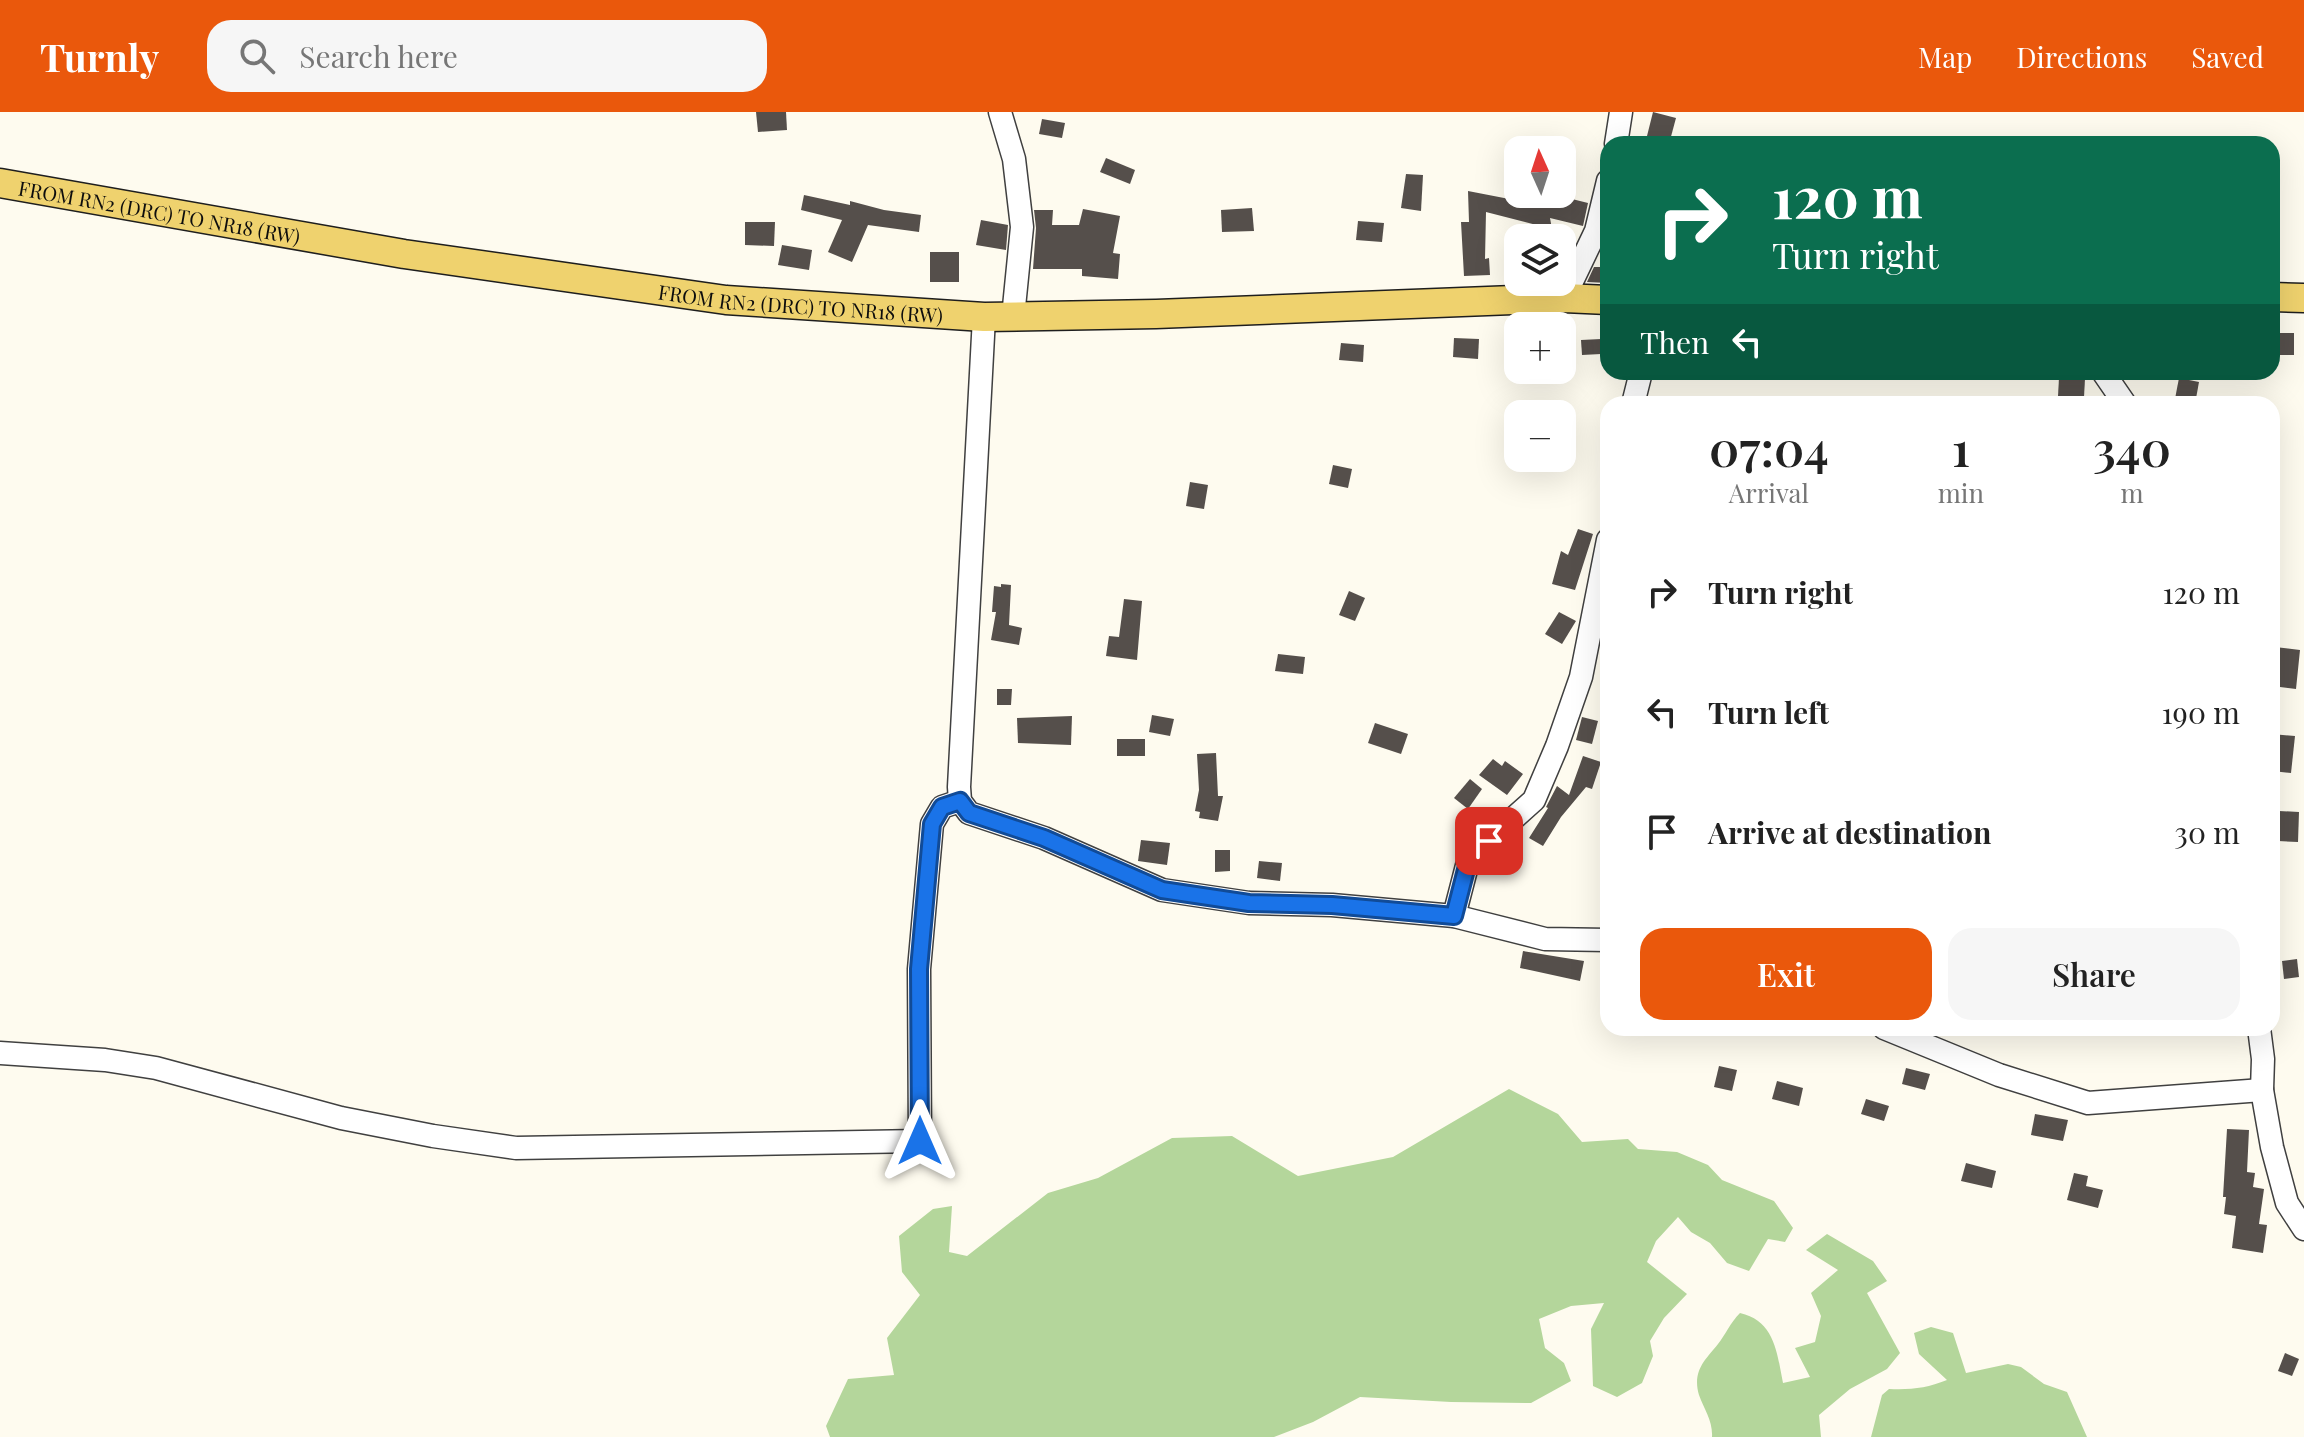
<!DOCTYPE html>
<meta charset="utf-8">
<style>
:root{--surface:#fff;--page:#f6f6f6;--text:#222;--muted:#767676;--accent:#ea580c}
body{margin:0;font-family:"Playfair Display",serif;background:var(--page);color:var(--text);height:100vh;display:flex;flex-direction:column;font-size:30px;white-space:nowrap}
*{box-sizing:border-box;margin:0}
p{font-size:26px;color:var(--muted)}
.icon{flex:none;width:44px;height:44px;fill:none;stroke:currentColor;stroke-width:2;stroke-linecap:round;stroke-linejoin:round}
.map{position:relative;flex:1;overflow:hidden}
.sheet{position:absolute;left:1600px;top:284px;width:680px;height:640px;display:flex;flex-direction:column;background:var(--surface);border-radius:24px;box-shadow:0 8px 32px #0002}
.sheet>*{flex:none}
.top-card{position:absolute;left:1600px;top:24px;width:680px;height:244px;border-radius:24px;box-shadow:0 8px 32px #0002;background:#0b6e4f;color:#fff;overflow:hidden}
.needle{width:52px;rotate:357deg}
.buttons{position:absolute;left:1504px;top:24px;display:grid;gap:16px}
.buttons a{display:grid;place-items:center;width:72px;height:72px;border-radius:16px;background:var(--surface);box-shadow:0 8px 32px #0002;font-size:40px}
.pin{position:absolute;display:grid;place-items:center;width:68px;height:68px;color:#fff;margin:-34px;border-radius:16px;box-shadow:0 4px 12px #0006}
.me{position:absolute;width:88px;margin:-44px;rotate:0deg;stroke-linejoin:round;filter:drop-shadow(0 0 6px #0008)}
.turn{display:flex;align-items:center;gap:28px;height:168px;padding:0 40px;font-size:36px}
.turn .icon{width:104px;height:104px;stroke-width:2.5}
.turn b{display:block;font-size:56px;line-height:68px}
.then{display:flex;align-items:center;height:76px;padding:0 40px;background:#0003;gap:16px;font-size:30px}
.eta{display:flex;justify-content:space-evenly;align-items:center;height:136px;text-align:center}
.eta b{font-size:48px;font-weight:600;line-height:56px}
.button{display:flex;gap:16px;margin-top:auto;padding:16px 40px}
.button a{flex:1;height:92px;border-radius:24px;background:var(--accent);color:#fff;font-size:32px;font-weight:600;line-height:92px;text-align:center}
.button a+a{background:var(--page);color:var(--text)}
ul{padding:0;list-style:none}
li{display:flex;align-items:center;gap:24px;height:120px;padding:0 40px}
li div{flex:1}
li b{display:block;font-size:30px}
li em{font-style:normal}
header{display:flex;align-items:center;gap:48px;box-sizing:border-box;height:112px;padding:0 40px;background:var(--accent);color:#fff}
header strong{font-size:38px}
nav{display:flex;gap:44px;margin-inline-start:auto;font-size:28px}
.search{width:560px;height:72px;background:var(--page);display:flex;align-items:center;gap:20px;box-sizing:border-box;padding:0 28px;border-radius:24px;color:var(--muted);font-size:30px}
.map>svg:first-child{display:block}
</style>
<header>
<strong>Turnly</strong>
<div class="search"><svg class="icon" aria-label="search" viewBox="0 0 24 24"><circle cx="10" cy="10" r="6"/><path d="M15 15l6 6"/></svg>Search here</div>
<nav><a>Map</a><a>Directions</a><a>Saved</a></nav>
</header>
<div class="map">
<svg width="2304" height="1325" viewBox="0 0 2304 1325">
<rect width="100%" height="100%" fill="#fefbef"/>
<g fill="#b4d69b">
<polygon points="1509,977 1558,1002 1582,1030 1628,1027 1638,1037 1677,1040 1708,1053 1722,1068 1774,1089 1793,1116 1785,1130 1768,1127 1749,1159 1727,1151 1710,1131 1691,1120 1678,1105 1656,1129 1647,1150 1687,1182 1664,1206 1650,1229 1653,1244 1642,1271 1617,1285 1593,1274 1591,1217 1604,1191 1571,1194 1539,1207 1545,1236 1564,1251 1571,1269 1531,1291 1451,1290 1360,1285 1313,1310 1274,1325 830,1325 826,1314 848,1267 894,1263 887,1226 920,1183 902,1160 899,1124 933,1097 952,1094 949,1140 967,1144 1048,1081 1098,1066 1172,1026 1232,1024 1298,1064 1393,1045"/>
<path d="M1827,1122L1873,1149L1887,1169L1867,1181L1900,1241L1887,1257L1850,1277L1819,1303L1821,1325H1712C1713,1309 1704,1297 1699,1283C1692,1259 1705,1248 1718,1232C1726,1222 1730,1211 1740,1201C1775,1209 1777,1241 1783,1271L1810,1265L1795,1236L1815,1230L1821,1204L1811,1181L1838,1158L1806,1138Z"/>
<path d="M1931,1215L1953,1221L1966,1261L2008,1252L2021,1255L2044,1272L2067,1280L2087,1325H1871L1882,1283L1889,1277C1911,1278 1927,1276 1947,1268L1919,1242L1914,1221Z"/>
</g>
<g fill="#554f4b">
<polygon points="756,0 786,0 787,18 758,20"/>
<polygon points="1653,0 1676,6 1669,32 1645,32"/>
<polygon points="1042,7 1065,11 1062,26 1039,22"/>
<polygon points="1106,46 1135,58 1130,72 1100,60"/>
<polygon points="1406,62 1423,63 1421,99 1401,96"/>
<polygon points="1468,79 1540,93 1540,85 1568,86 1588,91 1583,114 1550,106 1552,117 1486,100 1485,147 1489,146 1490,163 1464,164 1461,110 1469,110"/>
<polygon points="804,83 850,93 850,89 884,98 921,103 919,120 868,113 852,150 828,140 842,108 801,98"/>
<polygon points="1252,96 1254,119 1222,120 1221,98"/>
<polygon points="1083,97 1120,104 1113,141 1120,142 1118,167 1082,164 1082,157 1033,157 1036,116 1034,98 1053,98 1052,113 1079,113"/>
<polygon points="981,108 1008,113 1006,138 976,133"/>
<polygon points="1358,109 1384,111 1382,130 1356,128"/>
<polygon points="745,110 775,110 774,134 745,133"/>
<polygon points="782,133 812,138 809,158 778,153"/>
<rect x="930" y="140" width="29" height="30"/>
<polygon points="1594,155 1608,155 1608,171 1587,170"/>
<rect x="2272" y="221" width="22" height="22"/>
<polygon points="1454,226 1479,227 1478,247 1453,245"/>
<polygon points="1601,227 1601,242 1582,243 1581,228"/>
<polygon points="1341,231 1364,233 1363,250 1339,248"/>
<polygon points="2059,266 2085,267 2084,285 2058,284"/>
<polygon points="2179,266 2199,270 2195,292 2174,292"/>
<polygon points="1333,353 1352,357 1348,376 1329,372"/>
<polygon points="1190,370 1208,373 1204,397 1186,394"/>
<polygon points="1578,417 1593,422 1575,478 1552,472 1561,439 1568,443"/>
<polygon points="1001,472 1011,473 1009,513 1022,516 1019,533 991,528 996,500 992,500 994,474 1001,475"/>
<polygon points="1349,479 1365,486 1355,509 1339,503"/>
<polygon points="1124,487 1142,489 1137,548 1106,544 1109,524 1119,525"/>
<polygon points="1559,500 1576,509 1562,532 1545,522"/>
<polygon points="2275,535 2300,538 2296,577 2272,574 2272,541 2274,541"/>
<polygon points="1278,542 1305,545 1303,562 1275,559"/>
<polygon points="997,577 1012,577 1011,593 997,593"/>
<polygon points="1152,603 1174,607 1170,624 1149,620"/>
<polygon points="1072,604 1071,633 1018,631 1017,606"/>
<polygon points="1582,605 1598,609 1592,632 1576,628"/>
<polygon points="1375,611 1408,622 1401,642 1368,631"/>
<polygon points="2272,622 2295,624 2291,661 2272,659"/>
<rect x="1117" y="627" width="28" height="17"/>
<polygon points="1216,641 1218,684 1223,684 1218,709 1199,706 1200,700 1195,699 1199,678 1197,642"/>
<polygon points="1583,644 1601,650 1592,677 1586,675 1561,705 1543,734 1529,726 1548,696 1546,695 1557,674 1569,683"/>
<polygon points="1493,647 1502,654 1505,649 1523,662 1507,683 1479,663"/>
<polygon points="1470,667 1482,677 1468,697 1454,686"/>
<polygon points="2279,699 2299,700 2298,730 2278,729"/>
<polygon points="1141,728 1170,731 1167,753 1138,749"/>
<polygon points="1215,738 1230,738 1230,759 1215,760"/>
<polygon points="1259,749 1282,751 1280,769 1257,766"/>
<polygon points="1523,839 1584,849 1580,869 1520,856"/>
<polygon points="2297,847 2299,865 2284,867 2282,849"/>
<polygon points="1719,954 1737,958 1732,979 1714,975"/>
<polygon points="1906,956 1930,962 1925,978 1902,972"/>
<polygon points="1777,969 1803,976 1799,994 1772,987"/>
<polygon points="1866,987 1889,994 1884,1009 1861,1002"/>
<polygon points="2035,1002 2068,1008 2063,1029 2031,1023"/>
<polygon points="2227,1017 2249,1018 2247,1060 2255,1061 2253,1075 2264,1077 2259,1112 2267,1113 2263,1141 2232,1136 2236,1104 2224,1102 2226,1085 2223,1085"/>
<polygon points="1966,1051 1996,1059 1992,1076 1961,1069"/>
<polygon points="2074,1061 2088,1064 2086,1074 2103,1078 2098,1096 2067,1088"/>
<polygon points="2285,1241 2299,1247 2292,1264 2278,1259"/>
</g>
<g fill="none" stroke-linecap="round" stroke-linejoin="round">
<defs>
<g id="minor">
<polyline points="1000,0 1014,47 1022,115 1013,205"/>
<polyline points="1616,32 1621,0"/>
<polyline points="1564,186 1596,119 1608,69"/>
<polyline points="984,205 959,675 960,689 969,701 1044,726 1162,778 1249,791 1332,793 1454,804 1545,827 1608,828"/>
<polyline points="2103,260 2125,292"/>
<polyline points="1633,292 1641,260"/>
<polyline points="1454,804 1469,746 1534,688 1557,634 1581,565 1608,428"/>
<polyline points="1884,916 1999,963 2088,991 2262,978"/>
<polyline points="2259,916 2263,947 2262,978 2272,1035 2287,1091 2304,1117"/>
<polyline points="0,941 105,948 156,956 341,1006 433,1024 516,1036 920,1029 919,857 932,712 942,695 960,689"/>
</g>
<g id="major">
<path id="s1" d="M0,71L404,142L726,188L984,205L1156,202L1564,186L1608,188"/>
<polyline points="2272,185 2304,186"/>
</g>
</defs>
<use href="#minor" stroke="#404040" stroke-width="25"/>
<use href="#major" stroke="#1e1e1e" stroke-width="31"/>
<use href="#minor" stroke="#fff" stroke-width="22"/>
<use href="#major" stroke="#efd26e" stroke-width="28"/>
</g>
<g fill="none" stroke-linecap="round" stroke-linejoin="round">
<defs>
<polyline id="route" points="920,1029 919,857 932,712 942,695 960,689 969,701 1044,726 1162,778 1249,791 1332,793 1454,804 1469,746 1489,729"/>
</defs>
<use href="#route" stroke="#114b97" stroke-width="20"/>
<use href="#route" stroke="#1a73e8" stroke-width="14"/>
</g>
<g text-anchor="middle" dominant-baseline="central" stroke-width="8" stroke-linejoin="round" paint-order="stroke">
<g font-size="20" fill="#0d0d0d" stroke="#fff">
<text stroke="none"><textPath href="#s1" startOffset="162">FROM RN2 (DRC) TO NR18 (RW)</textPath></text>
<text stroke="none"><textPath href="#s1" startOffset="810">FROM RN2 (DRC) TO NR18 (RW)</textPath></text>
</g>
</g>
</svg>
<div class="buttons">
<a><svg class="needle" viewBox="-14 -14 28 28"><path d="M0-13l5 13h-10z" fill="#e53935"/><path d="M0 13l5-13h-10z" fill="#767676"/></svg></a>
<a><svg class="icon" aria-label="layers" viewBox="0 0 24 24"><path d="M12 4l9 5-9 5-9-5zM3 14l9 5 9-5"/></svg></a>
<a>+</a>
<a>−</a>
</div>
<div class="pin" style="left:1489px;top:729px;background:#d93025"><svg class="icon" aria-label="arrive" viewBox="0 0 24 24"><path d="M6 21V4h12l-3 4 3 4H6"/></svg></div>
<svg class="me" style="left:920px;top:1029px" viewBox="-20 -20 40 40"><path d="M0-17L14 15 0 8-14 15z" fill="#1a73e8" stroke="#fff" stroke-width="4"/></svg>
<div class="top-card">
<div class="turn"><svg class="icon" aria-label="right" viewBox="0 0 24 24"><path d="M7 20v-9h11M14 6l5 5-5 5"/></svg><div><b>120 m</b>Turn right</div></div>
<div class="then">Then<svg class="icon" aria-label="left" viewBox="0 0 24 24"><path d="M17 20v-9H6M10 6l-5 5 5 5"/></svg></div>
</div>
<section class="sheet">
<div class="eta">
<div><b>07:04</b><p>Arrival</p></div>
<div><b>1</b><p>min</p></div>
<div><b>340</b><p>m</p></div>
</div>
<ul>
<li><svg class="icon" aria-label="right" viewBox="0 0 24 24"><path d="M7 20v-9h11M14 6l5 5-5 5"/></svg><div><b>Turn right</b></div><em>120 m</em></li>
<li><svg class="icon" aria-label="left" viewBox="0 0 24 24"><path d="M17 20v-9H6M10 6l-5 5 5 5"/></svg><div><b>Turn left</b></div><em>190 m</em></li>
<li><svg class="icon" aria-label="arrive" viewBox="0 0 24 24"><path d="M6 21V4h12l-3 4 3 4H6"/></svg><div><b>Arrive at destination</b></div><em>30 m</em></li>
</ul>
<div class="button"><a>Exit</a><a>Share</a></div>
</section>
</div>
